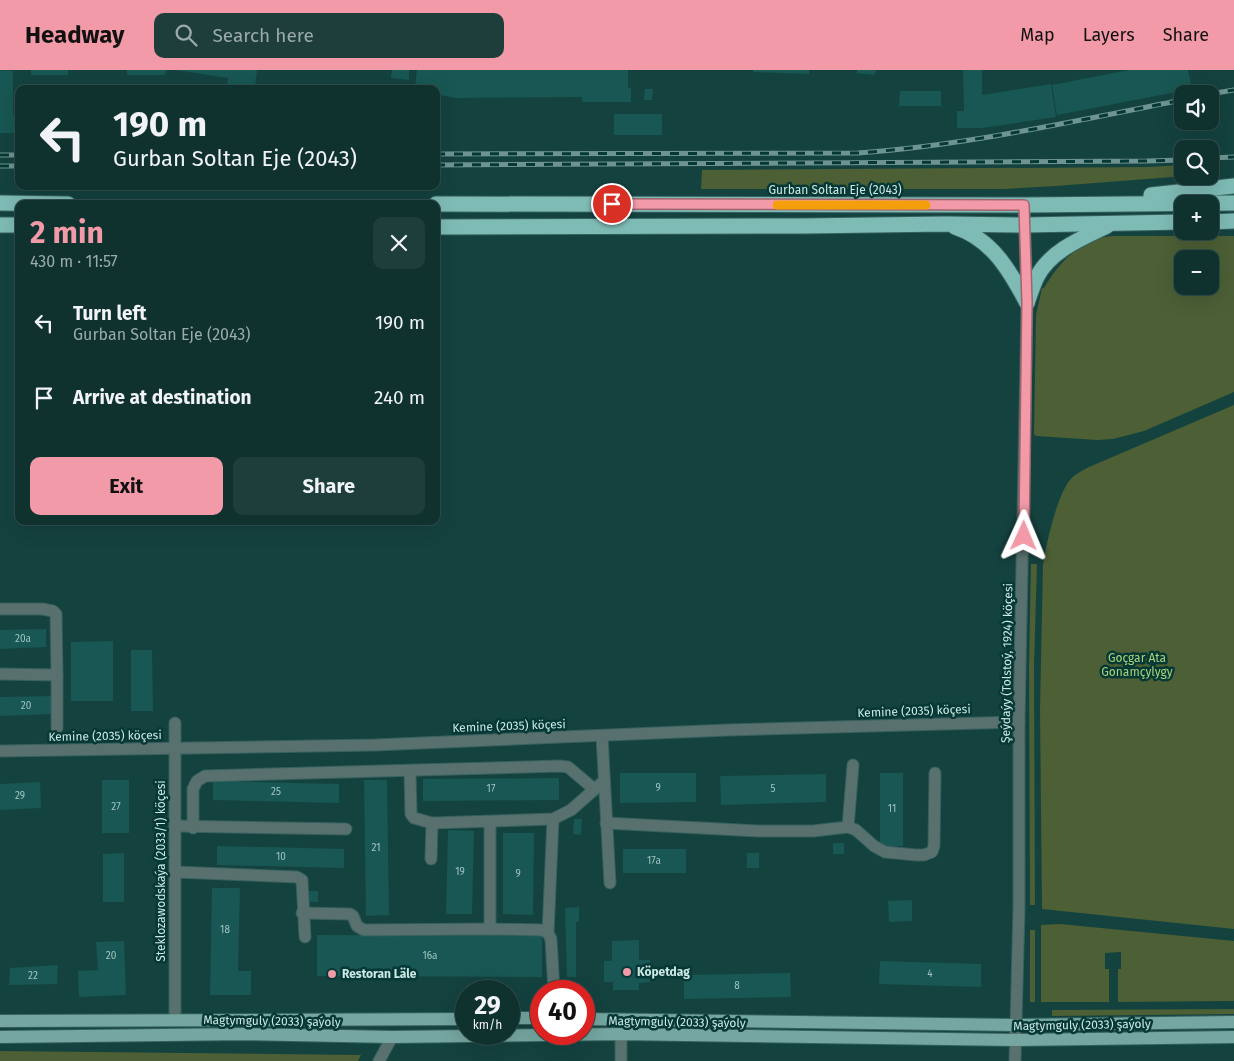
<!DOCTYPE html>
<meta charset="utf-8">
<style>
:root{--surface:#0f322f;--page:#1d3e3b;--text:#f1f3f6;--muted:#9baaaa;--line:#2f4d4b;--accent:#f39aa9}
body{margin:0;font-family:"Fira Sans",sans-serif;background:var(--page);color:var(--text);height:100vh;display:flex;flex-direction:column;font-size:19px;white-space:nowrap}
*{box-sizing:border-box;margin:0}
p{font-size:16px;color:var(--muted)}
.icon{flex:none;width:28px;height:28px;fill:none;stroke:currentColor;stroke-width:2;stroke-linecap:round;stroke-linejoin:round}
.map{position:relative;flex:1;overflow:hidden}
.sheet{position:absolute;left:15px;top:130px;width:425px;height:325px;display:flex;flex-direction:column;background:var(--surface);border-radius:10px;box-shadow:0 5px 20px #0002,0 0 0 1px var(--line)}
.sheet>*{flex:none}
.banner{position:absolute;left:15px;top:15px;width:425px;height:105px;border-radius:10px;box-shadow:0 5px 20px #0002,0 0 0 1px var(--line);background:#0f322f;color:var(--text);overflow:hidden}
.controls{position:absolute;left:1174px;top:15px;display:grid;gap:10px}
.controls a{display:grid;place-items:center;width:45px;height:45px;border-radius:10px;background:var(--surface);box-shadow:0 5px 20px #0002,0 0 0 1px var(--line);font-size:25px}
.speed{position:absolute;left:455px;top:910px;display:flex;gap:10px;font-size:25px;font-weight:700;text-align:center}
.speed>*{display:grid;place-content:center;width:65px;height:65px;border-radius:50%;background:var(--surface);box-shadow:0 5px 20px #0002,0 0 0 1px var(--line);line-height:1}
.speed small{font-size:12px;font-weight:400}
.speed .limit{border:8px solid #d22;background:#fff;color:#111}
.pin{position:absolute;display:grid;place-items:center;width:42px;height:42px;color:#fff;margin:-21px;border:2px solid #fff;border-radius:50%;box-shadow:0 1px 5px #0007}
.me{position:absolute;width:55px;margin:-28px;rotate:1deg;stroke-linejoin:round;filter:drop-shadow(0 0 4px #0008)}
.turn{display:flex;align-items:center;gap:18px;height:105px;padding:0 15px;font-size:22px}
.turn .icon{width:65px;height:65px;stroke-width:2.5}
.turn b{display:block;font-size:35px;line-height:42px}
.round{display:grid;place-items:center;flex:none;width:52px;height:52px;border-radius:10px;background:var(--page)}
.summary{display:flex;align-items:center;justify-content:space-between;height:85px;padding:0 15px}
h1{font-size:30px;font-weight:700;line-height:38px;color:var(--accent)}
.primary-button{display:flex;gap:10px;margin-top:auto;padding:10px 15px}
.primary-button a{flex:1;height:58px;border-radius:10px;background:var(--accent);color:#111;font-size:20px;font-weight:700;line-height:58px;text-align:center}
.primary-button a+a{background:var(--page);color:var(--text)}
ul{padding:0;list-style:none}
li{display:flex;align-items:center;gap:15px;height:75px;padding:0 15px}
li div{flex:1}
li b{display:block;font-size:19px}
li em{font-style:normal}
header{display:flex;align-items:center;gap:30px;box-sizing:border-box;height:70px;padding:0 25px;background:var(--accent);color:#111}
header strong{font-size:24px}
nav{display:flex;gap:28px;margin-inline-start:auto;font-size:18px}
.search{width:350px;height:45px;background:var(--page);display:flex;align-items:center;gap:12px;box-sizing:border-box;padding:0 18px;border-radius:10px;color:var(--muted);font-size:19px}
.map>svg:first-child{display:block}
</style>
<header>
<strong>Headway</strong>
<div class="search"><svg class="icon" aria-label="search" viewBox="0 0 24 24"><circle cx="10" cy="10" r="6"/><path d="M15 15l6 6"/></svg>Search here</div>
<nav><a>Map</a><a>Layers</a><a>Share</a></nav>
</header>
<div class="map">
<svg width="1234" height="991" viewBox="0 0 1234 991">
<rect width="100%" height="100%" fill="#14423f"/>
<g fill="#4c5f35" fill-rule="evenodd">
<polygon points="1182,95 1182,106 1186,106 1056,116 1004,119 701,119 702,100 1148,97"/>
<path d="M1112,166H1234V322L1144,361L1113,369L1097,370L1036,366L1034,364L1036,245L1042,218H1044C1059,192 1081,169 1112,166ZM1182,189H1210V216H1182Z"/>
<path d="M1234,335V859L1042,839L1040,639L1043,495C1046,475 1057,425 1070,410C1075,404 1083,400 1089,397Z"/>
<polygon points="1031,494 1037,494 1034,595 1035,835 1030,835 1029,595"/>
<polygon points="1060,854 1234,871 1234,931 1118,932 1118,899 1121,899 1121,882 1105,883 1105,899 1109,899 1109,932 1041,932 1041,855"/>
<rect x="1030" y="860" width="5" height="72"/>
<polygon points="1234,939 1234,944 1052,946 1052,940"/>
<polygon points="0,981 361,985 358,991 0,991"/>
</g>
<g fill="#185753">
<polygon points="0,0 13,1 13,46 17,46 17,63 0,63"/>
<rect x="31" y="0" width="37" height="5"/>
<polygon points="127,0 166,0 165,5 127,5"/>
<polygon points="176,0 257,0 255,17 227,14 228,8"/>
<polygon points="392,0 409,0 409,10 391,8"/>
<polygon points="417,0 628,0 628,18 631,18 631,32 582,32 582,27 456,28 436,24 436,19 415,17"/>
<polygon points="753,0 809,0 809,4 753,2"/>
<polygon points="857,0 876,0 875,5 857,3"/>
<polygon points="963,0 982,0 982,25 1051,14 1056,47 983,58 957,58 957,41 964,41"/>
<polygon points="1129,0 1188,0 1192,19 1057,45 1052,15"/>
<polygon points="645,19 653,19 652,30 644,30"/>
<polygon points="900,21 941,21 941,36 899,36"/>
<rect x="614" y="44" width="48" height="21"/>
<polygon points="46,559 46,577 0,579 0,560"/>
<polygon points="113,571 113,631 71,631 71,572"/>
<polygon points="131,580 152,580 153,641 131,641"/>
<polygon points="52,626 52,644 0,646 0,627"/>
<polygon points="620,703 696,703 696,732 620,733"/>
<rect x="880" y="703" width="23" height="73"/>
<polygon points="826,704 826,732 721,735 720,706"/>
<polygon points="559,708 559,730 423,731 423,709"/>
<rect x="102" y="710" width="27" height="53"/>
<polygon points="364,710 387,710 389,845 366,846"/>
<polygon points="213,711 339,714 339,733 213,730"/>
<polygon points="40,712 41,738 0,740 0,714"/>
<polygon points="574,749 582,749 581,765 573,764"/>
<polygon points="448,760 474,761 472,844 446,844"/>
<polygon points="503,763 534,763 533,845 503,844"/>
<rect x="833" y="773" width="11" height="11"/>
<polygon points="217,776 344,779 344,798 217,795"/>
<rect x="623" y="779" width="63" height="24"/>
<polygon points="124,783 124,832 103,832 103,784"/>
<rect x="747" y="783" width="12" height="15"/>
<polygon points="212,818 240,818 238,901 251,901 251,925 210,925"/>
<polygon points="308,821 318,821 318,832 309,832"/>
<polygon points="912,830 912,851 889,852 888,831"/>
<polygon points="579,837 579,852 576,852 576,907 567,907 565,838"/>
<polygon points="317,865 542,866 542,907 317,906"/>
<polygon points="639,870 639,890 650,890 650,912 639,913 639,920 613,920 613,912 604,912 604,891 612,891 612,871"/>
<polygon points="124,871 126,925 79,927 78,901 98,900 96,872"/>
<polygon points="880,891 981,894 981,917 879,914"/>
<polygon points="58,895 57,914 9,915 10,898"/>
<polygon points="790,903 791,927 684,929 684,905"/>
</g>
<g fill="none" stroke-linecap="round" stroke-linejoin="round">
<defs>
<g id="minor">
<polyline points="0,539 42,539 53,541 56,544 57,605 0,604"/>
<polyline points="57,658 57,605"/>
<polyline points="602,666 610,813"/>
<polyline points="0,681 375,675 728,660 1019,652"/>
<polyline points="410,702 411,744 414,748 432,753 553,749 571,740 604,711"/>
<polyline points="490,752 490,859"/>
<polyline points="606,753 758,761 813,761 848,757 856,760 874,776 885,782 916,785 924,785 932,782 934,776 935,703"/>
<polyline points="175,756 346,759"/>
<polyline points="848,757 853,695"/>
<polyline points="193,758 193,719 197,711 205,706 560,696 568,697 594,719"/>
<polyline points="431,789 432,753"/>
<polyline points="175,802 297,807 302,810 305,867"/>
<polyline points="302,843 350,844 353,846 357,856 364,860 490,859 542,860 548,863 551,869 554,921"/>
<polyline points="548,863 553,749"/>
<polyline points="175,950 175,653"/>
<polyline points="621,964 621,991"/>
<polyline points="379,991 392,967"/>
<polyline points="1015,991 1019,839 1019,652 1027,233 1024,135"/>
</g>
<g id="major">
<polyline points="509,948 541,948"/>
<polyline points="584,949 1015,955 1234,952"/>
<polyline points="0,951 466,949"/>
<polyline points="0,967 245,964 392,967 621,964 1014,970 1234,967"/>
</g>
<g id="highway">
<polyline points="1151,125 1234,116"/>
<polyline points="0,133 68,134"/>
<polyline points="436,134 1024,135 1234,133"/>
<polyline points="1210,152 1234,151"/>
<polyline points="0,155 19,155"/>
<polyline points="436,157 803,156 945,154 1025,155 1182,152"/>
<path d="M955,157C992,169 1010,201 1027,233"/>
<path d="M1027,233C1030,225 1033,215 1037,207C1050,181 1082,168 1107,156"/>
</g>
</defs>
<use href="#minor" stroke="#35605d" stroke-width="13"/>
<use href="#major" stroke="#35605d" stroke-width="14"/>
<use href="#highway" stroke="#35605d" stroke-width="17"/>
<use href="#minor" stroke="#59716e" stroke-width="11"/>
<use href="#major" stroke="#75a6a1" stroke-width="12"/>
<use href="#highway" stroke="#7fbbb5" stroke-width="15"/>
<defs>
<g id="rail">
<polyline points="1210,24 1234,20"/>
<path d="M436,84L858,83C968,75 1075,51 1182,30"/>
<polyline points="0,85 19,85"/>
<polyline points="1210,88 1234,87"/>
<polyline points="436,95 1147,91 1182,90"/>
<polyline points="0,96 19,96"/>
</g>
</defs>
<use href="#rail" stroke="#6e9491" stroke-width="5"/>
<use href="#rail" stroke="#063835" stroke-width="3" stroke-dasharray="9" stroke-linecap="butt"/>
</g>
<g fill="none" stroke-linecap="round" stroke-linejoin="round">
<defs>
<polyline id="route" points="612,134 1024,135 1027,233 1024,466"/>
</defs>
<use href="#route" stroke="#9e646e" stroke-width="12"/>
<use href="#route" stroke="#f39aa9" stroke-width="9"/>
<polyline stroke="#f59e0b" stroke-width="9" points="777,135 926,135"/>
</g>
<g fill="#f39aa9" stroke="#063835" stroke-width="2">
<circle cx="627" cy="902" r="5"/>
<circle cx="332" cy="904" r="5"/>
</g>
<g text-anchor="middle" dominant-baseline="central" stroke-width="5" stroke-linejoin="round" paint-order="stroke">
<g font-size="10" fill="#9fc4c1">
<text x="23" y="569">20a</text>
<text x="26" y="636">20</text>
<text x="658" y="718">9</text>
<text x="491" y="719">17</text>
<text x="773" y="719">5</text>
<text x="276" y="722">25</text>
<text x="20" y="726">29</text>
<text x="116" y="737">27</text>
<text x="892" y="739">11</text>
<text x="376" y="778">21</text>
<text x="281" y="787">10</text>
<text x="654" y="791">17a</text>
<text x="460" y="802">19</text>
<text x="518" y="804">9</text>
<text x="225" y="860">18</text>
<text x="111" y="886">20</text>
<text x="430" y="886">16а</text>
<text x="930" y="904">4</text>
<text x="33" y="906">22</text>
<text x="737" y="916">8</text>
</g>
<g font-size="12" fill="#cce9e6" stroke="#063835">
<text x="835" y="120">Gurban Soltan Eje (2043)</text>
<text transform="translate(1007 593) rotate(-89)">Şeýdaýy (Tolstoý, 1924) köçesi</text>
<text transform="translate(914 641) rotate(-2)">Kemine (2035) köçesi</text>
<text transform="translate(509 656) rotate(-2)">Kemine (2035) köçesi</text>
<text transform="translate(105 666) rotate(-1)">Kemine (2035) köçesi</text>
<text transform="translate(161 801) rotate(-90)">Steklozawodskaýa (2033/1) köçesi</text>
<text transform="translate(272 951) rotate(1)">Magtymguly (2033) şaýoly</text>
<text transform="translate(677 952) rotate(1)">Magtymguly (2033) şaýoly</text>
<text transform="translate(1082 955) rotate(-1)">Magtymguly (2033) şaýoly</text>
</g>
<g font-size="12" fill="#aad179" stroke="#063835">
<text x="1137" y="588">Goçgar Ata<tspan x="1137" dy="14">Gonamçylygy</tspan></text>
</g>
<g font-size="12" font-weight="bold" fill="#cce9e6" stroke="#063835" text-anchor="start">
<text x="637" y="902">Köpetdag</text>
<text x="342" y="904">Restoran Läle</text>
</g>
</g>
</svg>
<div class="controls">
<a><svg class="icon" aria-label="sound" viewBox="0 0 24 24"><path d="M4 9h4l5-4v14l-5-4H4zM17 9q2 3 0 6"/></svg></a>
<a><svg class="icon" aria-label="search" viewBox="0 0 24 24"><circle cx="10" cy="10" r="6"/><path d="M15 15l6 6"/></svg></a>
<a>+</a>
<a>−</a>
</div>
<div class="speed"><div>29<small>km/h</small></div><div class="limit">40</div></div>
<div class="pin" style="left:612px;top:134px;background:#d93025"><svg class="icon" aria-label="arrive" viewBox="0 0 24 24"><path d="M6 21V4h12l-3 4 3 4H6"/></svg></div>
<svg class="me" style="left:1024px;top:466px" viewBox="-20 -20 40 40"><path d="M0-17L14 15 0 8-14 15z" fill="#f39aa9" stroke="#fff" stroke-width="4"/></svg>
<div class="banner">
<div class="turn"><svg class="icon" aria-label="left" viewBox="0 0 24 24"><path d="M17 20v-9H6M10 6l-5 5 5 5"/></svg><div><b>190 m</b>Gurban Soltan Eje (2043)</div></div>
</div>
<section class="sheet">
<div class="summary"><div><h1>2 min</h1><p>430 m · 11:57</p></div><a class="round"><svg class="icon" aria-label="close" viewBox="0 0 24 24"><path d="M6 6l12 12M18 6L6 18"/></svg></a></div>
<ul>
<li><svg class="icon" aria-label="left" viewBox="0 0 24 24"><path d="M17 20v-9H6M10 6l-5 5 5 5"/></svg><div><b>Turn left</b><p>Gurban Soltan Eje (2043)</p></div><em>190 m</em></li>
<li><svg class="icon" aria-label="arrive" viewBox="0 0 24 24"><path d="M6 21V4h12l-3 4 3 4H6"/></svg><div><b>Arrive at destination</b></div><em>240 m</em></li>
</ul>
<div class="primary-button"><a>Exit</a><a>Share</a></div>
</section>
</div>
